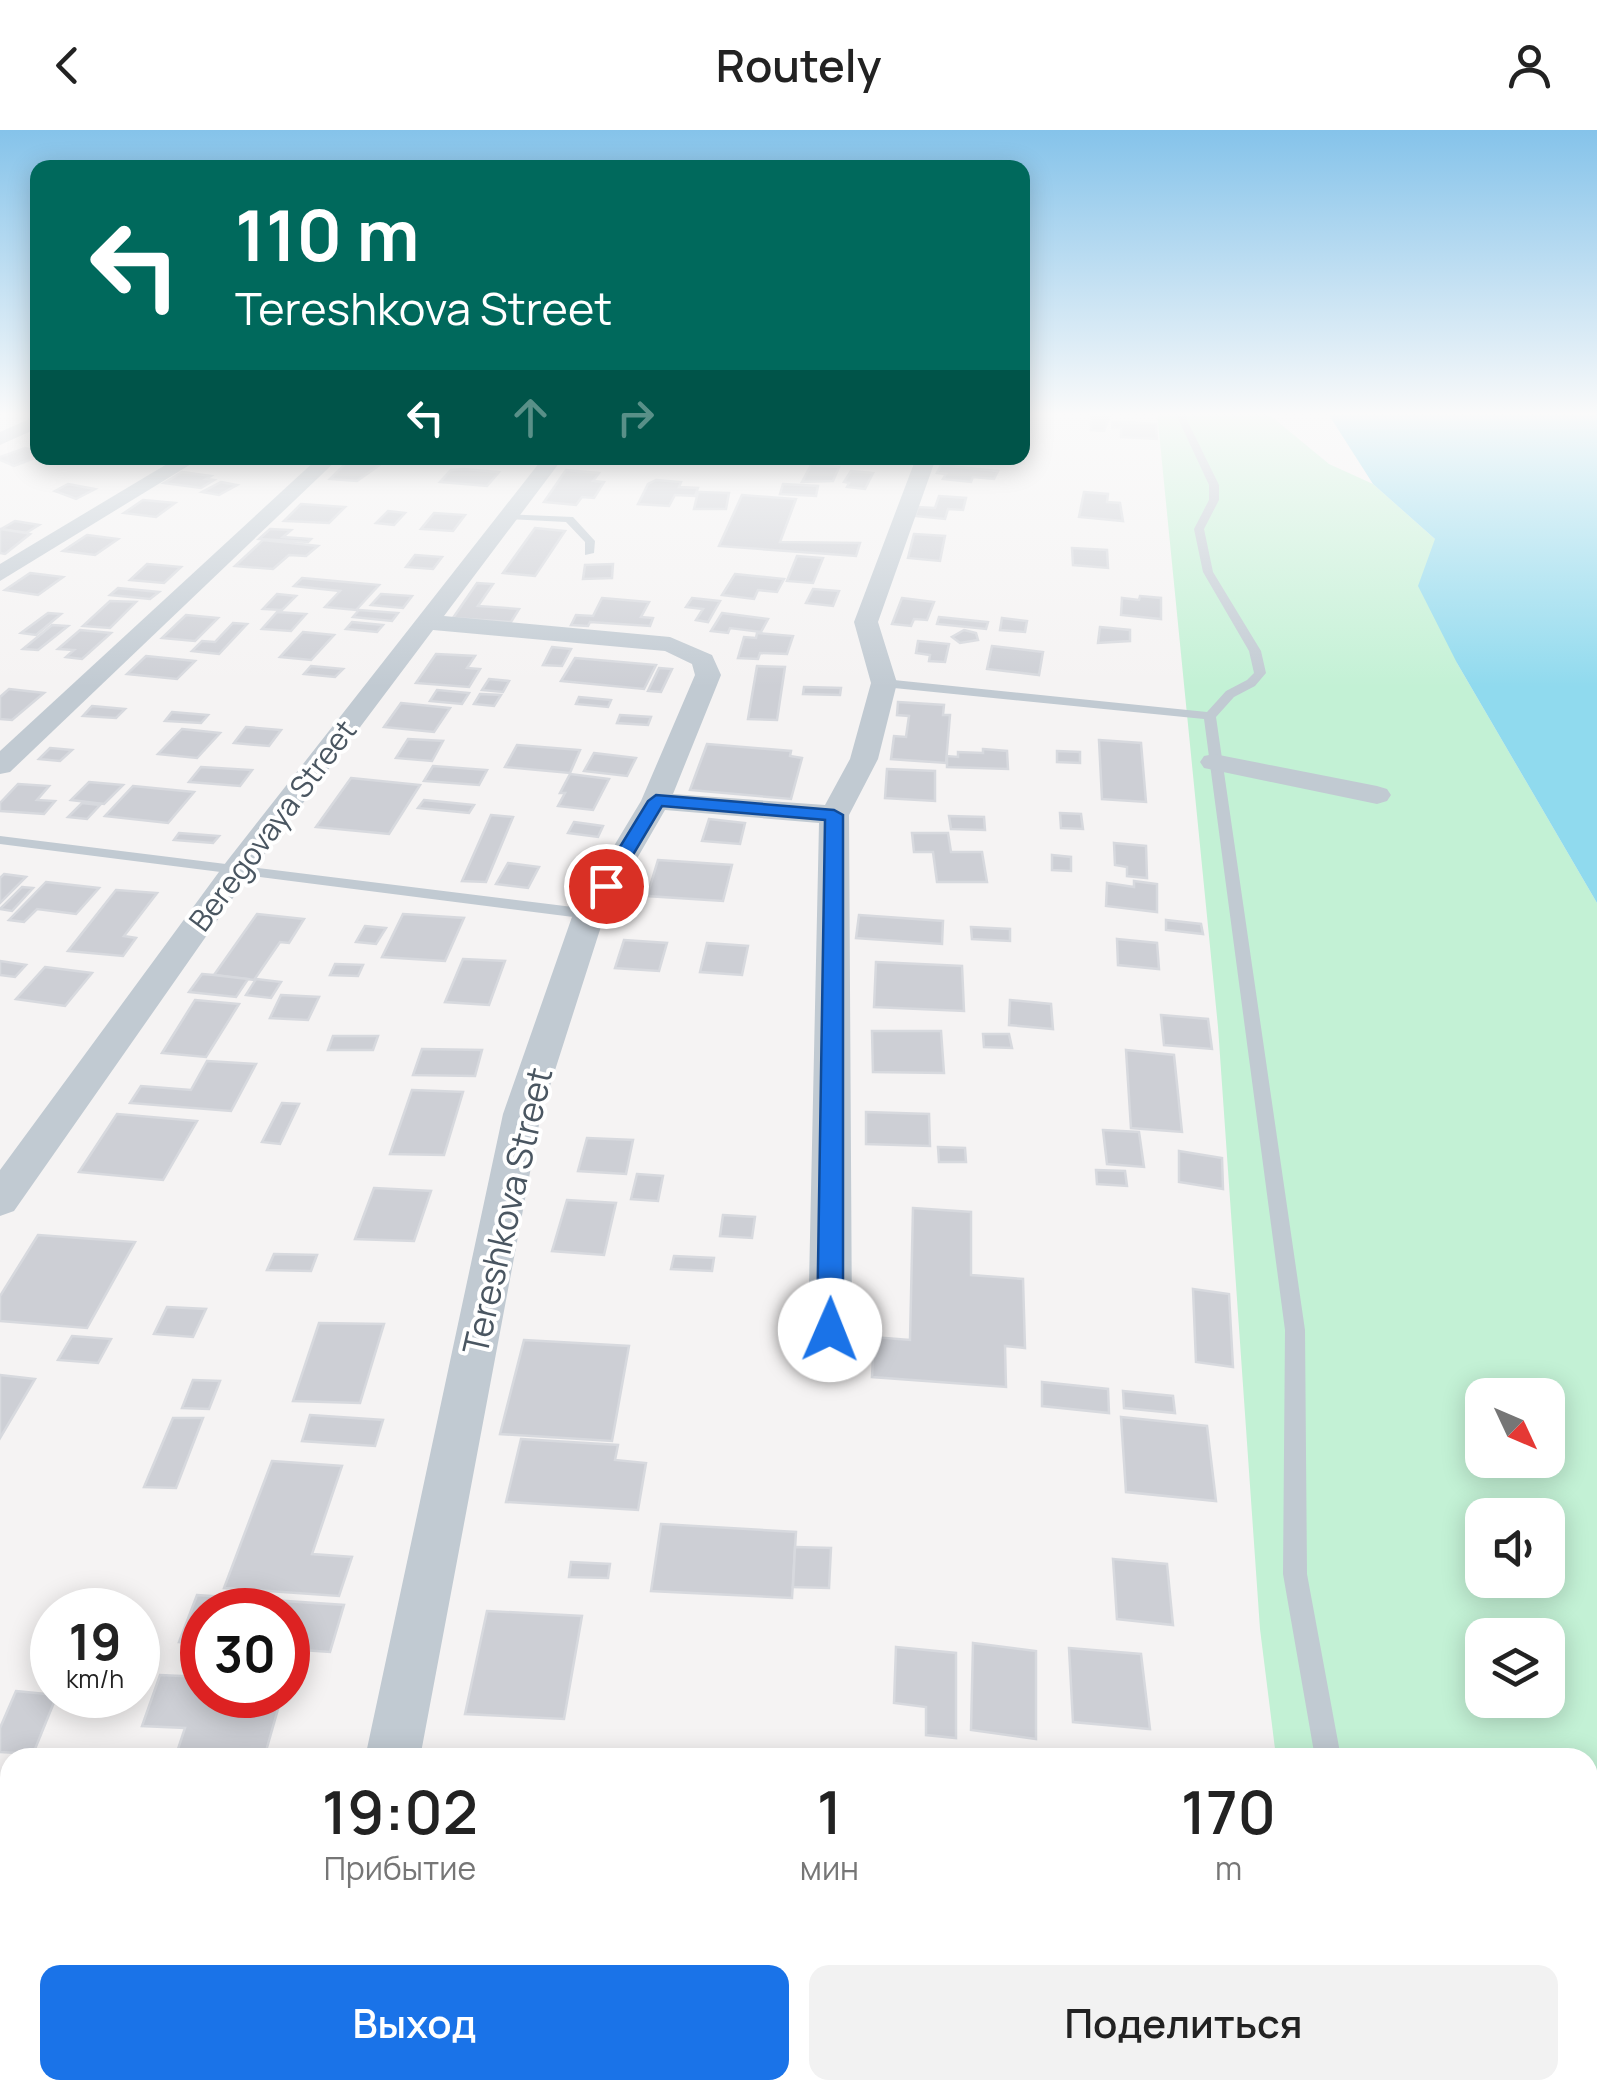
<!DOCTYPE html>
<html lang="ru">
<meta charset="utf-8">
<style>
:root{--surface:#fff;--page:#f2f2f2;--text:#222;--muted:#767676;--accent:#1a73e8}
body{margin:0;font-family:Manrope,sans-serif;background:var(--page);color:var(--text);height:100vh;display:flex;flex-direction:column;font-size:38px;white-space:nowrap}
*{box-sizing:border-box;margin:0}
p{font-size:32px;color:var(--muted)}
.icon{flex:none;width:55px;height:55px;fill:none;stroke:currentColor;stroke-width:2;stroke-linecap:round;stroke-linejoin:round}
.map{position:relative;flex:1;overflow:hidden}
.panel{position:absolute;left:0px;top:1618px;width:1598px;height:352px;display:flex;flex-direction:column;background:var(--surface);border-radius:30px 30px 0 0;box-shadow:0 5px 25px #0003}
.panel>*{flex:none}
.banner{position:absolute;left:30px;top:30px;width:1000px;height:305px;border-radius:20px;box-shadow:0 5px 25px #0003;background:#00695c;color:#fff;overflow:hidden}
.needle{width:65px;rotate:134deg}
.fabs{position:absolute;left:1465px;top:1248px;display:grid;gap:20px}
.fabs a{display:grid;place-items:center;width:100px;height:100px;border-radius:20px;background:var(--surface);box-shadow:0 5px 25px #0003;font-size:50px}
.speed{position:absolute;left:30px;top:1458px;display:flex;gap:20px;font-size:50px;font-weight:700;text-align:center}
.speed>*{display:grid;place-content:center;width:130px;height:130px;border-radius:50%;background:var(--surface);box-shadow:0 5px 25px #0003;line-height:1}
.speed small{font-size:25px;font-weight:400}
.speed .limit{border:15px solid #d22;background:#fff;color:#111}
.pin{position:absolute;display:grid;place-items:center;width:85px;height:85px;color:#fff;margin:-42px;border:5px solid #fff;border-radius:50%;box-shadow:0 2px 10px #0007}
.me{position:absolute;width:110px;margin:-55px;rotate:1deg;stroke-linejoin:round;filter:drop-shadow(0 0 8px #0008)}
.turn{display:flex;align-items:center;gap:35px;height:210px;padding:0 40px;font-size:45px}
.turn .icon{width:130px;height:130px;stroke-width:2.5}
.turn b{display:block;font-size:70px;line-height:85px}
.lanes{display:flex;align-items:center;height:95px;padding:0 40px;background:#0003;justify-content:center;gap:50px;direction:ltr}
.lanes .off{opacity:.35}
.eta{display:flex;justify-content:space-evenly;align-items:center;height:170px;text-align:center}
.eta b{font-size:60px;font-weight:600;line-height:70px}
.button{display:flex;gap:20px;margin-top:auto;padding:20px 40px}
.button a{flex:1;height:115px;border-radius:20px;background:var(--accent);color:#fff;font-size:40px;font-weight:600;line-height:115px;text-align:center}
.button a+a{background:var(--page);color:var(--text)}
header{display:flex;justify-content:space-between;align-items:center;height:130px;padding:0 40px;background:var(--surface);font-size:45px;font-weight:600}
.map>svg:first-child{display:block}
</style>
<header><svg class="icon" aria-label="back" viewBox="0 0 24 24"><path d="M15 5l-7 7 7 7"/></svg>Routely<svg class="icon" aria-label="person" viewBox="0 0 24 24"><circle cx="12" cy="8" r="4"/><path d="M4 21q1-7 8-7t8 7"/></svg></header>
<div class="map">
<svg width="1597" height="1969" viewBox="0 0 1597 1969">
<rect width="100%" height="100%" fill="#f5f3f3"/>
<path fill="#c3f1d5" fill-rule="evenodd" d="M1157,282H1266L1329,334L1373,354L1435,409L1457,533L1597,773V1969H1316L1315,1960H1588V1628L1276,1627L1260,1499L1218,897ZM1482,1265H1548V1330H1482ZM1482,1385H1548V1450H1482ZM1482,1505H1548V1570H1482Z"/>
<polygon fill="#90daee" points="1327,282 1597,282 1597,773 1457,533 1418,456 1435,409 1373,354"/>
<g fill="#cdcfd5" stroke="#d7d9de" stroke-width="2.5">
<polygon points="1091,283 1110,284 1104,301 1091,300"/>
<polygon points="1112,291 1156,294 1157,309 1121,307 1121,298 1112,298"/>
<polygon points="25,318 38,322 38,327 14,336 0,330 0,327"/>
<polygon points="347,332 381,334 357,351 330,349"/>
<polygon points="811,335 839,337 833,351 802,352"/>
<polygon points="941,335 998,341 994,349 973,347 971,352 943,349 946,344 937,343"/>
<polygon points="464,339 499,342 487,356 440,352 451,340"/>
<polygon points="566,340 599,343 593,351 604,352 594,368 582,367 576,375 544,372"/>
<polygon points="851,341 873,343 865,359 847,357 849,353 844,352"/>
<polygon points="182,342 211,346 206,349 214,350 201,358 164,353"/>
<polygon points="656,350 681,352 679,357 698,358 695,366 675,365 669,376 638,374 648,354"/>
<polygon points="221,352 237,355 219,365 202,362"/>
<polygon points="68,354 95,359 76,369 55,361"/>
<polygon points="783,354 818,356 816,366 780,364"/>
<polygon points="698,362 729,363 726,379 694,379"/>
<polygon points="1084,362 1108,364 1107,372 1120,373 1123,391 1079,387"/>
<polygon points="742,365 796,369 780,412 860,413 856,426 719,416"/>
<polygon points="939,366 966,368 963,380 948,379 945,389 915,386 918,377 935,378"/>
<polygon points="143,370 175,373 156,387 124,383"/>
<polygon points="301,374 345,377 329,393 284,391"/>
<polygon points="388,381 405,383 394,395 376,393"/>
<polygon points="434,383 465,385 453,401 421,399"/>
<polygon points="15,391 39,395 26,403 1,399"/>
<polygon points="535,398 565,401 535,446 503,443"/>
<polygon points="0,399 26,403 30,404 5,424 0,423"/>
<polygon points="270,399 291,400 283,407 311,409 308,412 259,409"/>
<polygon points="914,404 945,406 940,431 908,428"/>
<polygon points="87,405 118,409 95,425 63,421"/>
<polygon points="263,410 318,416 306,426 289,425 273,439 235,436"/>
<polygon points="1072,418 1107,420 1108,438 1073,435"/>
<polygon points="415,425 442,427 433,439 406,437"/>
<polygon points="797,426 823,428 813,453 787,451"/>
<polygon points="147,434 181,437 164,453 130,450"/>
<polygon points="613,434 612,448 583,449 585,435"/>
<polygon points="30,443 63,447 38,465 5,460"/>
<polygon points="735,444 784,449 777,462 758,460 754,469 722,465"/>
<polygon points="302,448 379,455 356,480 325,477 340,461 294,456"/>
<polygon points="477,453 493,454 478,476 519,479 511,492 453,488"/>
<polygon points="118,458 159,462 150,469 110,465"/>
<polygon points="813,459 839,461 833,476 806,473"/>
<polygon points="277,464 296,466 282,480 263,479"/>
<polygon points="381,464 412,466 403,478 371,475"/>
<polygon points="1140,466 1161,468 1161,489 1121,485 1122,468 1139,470"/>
<polygon points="602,468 649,472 641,487 653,488 650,496 590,492 588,496 571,495 576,485 593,486"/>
<polygon points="692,468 720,471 708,492 696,490 703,479 686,477"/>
<polygon points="902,468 934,472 927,490 914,489 911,496 892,494"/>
<polygon points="110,471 136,472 110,498 83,496"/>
<polygon points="359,480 398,483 392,491 353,487"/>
<polygon points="277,482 306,484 291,501 262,499"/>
<polygon points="48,483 61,484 36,505 21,503"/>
<polygon points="722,483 768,489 761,502 730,498 728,503 711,501"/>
<polygon points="186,485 218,488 195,511 162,508"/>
<polygon points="939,487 988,492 986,499 937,494"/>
<polygon points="1002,488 1027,491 1025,502 1000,500"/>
<polygon points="352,492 383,495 377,502 346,499"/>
<polygon points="233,493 247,494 219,524 192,521 202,511 215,512"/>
<polygon points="52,495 68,496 38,520 23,519"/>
<polygon points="1100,497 1130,500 1130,511 1098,513"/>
<polygon points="80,500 111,503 82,529 66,527 74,520 58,519"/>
<polygon points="964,500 976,503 978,510 960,513 952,507"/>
<polygon points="303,502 334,505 311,530 280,527"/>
<polygon points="757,503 793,506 787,524 760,523 758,529 738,528 744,507 756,508"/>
<polygon points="918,511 949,514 945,532 929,531 930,525 916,523"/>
<polygon points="992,516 1043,522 1039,545 987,539"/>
<polygon points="552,517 571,519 562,536 543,535"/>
<polygon points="436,524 475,526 467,538 480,539 469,557 416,553"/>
<polygon points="146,526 195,531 177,549 127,544"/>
<polygon points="575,528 656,535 644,559 561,551"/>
<polygon points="311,536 343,539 335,547 304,544"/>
<polygon points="757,536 785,537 777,590 748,589"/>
<polygon points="659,538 672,539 661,562 648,561"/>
<polygon points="489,549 509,551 503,562 482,560"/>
<polygon points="804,557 841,558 840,565 803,564"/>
<polygon points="9,559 44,563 12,590 0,589 0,567"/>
<polygon points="437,560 469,563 462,574 430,571"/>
<polygon points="480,564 501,565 494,576 474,574"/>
<polygon points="579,567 611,570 608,577 576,574"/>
<polygon points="898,572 944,575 943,585 950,585 946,633 891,629 894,606 906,607 909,586 897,585"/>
<polygon points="401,573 450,578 434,602 384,597"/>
<polygon points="92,576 125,579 116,588 83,586"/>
<polygon points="172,582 208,585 201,593 165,591"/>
<polygon points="620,585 651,587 648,595 617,593"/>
<polygon points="246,597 281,600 269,616 234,613"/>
<polygon points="182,599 220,603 197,628 158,624"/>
<polygon points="408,609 443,611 432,631 396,628"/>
<polygon points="1099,610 1141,613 1146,672 1102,669"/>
<polygon points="707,614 791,621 790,626 802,628 791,669 690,660"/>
<polygon points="517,615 580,620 570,643 505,637"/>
<polygon points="50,618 72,620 60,631 39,629"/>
<polygon points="983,619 1007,621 1008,639 947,637 947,626 958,627 958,622 983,623"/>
<polygon points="1057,621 1080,622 1080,633 1057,632"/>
<polygon points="594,623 636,628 627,646 584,641"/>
<polygon points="433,636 487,640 479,655 424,651"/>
<polygon points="201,637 252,640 240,656 189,652"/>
<polygon points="887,639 935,641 935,671 885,668"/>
<polygon points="570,644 609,649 593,680 558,676 565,663 560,663"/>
<polygon points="351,648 420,655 389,704 316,697"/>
<polygon points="89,652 123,655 104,674 71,670"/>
<polygon points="18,654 49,656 37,670 55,671 44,684 0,681 0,673"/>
<polygon points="133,656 194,662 168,693 105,686"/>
<polygon points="424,670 474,675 469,683 418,678"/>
<polygon points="82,673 100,675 87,689 68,687"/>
<polygon points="1060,683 1081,684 1083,699 1061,698"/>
<polygon points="491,685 513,687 486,752 462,751"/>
<polygon points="949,686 984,687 985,700 951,699"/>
<polygon points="709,689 745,693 740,714 702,711"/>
<polygon points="574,692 603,696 598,707 568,703"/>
<polygon points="179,703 219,706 213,713 174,710"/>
<polygon points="912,703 948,703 951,722 982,722 987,752 937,752 933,722 914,722"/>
<polygon points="1114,713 1146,716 1147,748 1127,746 1127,737 1115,735"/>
<polygon points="1052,725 1071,727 1071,741 1052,740"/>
<polygon points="658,730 732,735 723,771 647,766"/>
<polygon points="508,733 539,737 528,758 496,754"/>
<polygon points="4,744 26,747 0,773 0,748"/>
<polygon points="1134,751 1157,754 1157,782 1106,776 1107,753 1134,757"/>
<polygon points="46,752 99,758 76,784 37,779 24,792 9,790"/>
<polygon points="22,757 33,758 12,781 0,779"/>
<polygon points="116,760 157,763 124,806 136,808 123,826 68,821"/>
<polygon points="257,784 304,789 289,813 280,812 254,850 214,845"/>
<polygon points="403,784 464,788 445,831 382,827"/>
<polygon points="859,785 943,791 942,814 856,808"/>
<polygon points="1166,790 1201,794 1203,804 1166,800"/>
<polygon points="365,796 386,798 376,814 356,812"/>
<polygon points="971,797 1010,799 1010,811 972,809"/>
<polygon points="1117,809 1157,813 1159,839 1118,835"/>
<polygon points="624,810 667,813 659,841 615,838"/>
<polygon points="707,813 748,816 742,845 700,842"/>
<polygon points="463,829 505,831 489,875 445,872"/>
<polygon points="0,831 26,835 15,847 0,845"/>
<polygon points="876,832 962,836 964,881 874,877"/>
<polygon points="335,834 363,835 358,846 330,845"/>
<polygon points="45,837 92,843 65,876 16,869"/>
<polygon points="202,844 214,845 248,849 236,867 189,862"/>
<polygon points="256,849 281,852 271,868 246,865"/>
<polygon points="281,865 319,867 308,890 270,888"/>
<polygon points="195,870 239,874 206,927 162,923"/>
<polygon points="1010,870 1051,874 1053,899 1009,895"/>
<polygon points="1161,885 1208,889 1212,919 1164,915"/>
<polygon points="872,901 941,901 944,943 873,942"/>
<polygon points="983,904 1009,904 1012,918 984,917"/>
<polygon points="333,906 378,906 373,920 328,920"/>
<polygon points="422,919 482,920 475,946 413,945"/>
<polygon points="1126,920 1174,925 1182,1002 1131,998"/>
<polygon points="207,931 256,934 231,981 130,973 141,956 191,960"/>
<polygon points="412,960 463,962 444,1025 390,1024"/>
<polygon points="282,973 299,974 280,1014 262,1012"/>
<polygon points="866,982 929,984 930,1016 866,1014"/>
<polygon points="117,984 197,991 163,1050 79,1042"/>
<polygon points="1103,1000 1139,1002 1144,1037 1107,1034"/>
<polygon points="587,1008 633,1010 626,1044 578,1041"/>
<polygon points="938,1017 965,1018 966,1032 939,1032"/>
<polygon points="1179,1021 1222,1028 1223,1059 1179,1052"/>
<polygon points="1096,1040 1125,1041 1127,1056 1097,1054"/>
<polygon points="637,1044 663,1046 658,1071 631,1069"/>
<polygon points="374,1058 431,1061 414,1111 355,1109"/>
<polygon points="567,1070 616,1073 604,1125 552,1121"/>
<polygon points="913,1078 971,1082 971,1145 1023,1149 1025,1218 1005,1216 1006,1257 872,1247 874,1207 910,1210"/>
<polygon points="723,1085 755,1087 752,1108 720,1106"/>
<polygon points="38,1105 135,1112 87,1198 0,1191 0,1166"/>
<polygon points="274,1124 317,1125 311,1141 267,1140"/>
<polygon points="674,1126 714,1128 712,1141 671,1139"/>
<polygon points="1193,1159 1229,1164 1233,1237 1196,1232"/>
<polygon points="167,1177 206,1179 193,1207 154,1204"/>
<polygon points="319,1193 384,1194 360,1273 293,1271"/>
<polygon points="72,1206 111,1209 98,1233 58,1230"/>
<polygon points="524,1210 629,1216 612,1311 500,1304"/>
<polygon points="0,1245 35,1249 0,1308"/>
<polygon points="193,1250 220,1251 209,1279 182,1278"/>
<polygon points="1042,1252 1108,1259 1109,1283 1042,1276"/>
<polygon points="1123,1261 1173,1266 1175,1283 1124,1278"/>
<polygon points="310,1285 383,1290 375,1316 302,1311"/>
<polygon points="1121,1287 1207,1296 1216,1371 1126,1362"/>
<polygon points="173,1288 203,1288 176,1358 144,1357"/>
<polygon points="521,1309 618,1315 615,1330 646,1333 638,1380 506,1372"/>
<polygon points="272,1331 342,1336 312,1424 352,1427 339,1466 224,1458"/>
<polygon points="661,1394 796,1402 792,1468 651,1461"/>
<polygon points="795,1417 831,1418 829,1458 793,1457"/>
<polygon points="1113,1429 1167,1434 1173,1495 1117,1489"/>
<polygon points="571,1432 610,1434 608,1448 569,1447"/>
<polygon points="197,1465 344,1475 330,1522 288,1519 288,1480 202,1480 202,1513 179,1512"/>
<polygon points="487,1481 582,1486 564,1589 465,1584"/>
<polygon points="973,1513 1036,1521 1036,1609 971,1600"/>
<polygon points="896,1517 956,1523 956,1608 926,1605 926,1577 894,1573"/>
<polygon points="1069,1518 1141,1524 1150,1599 1073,1592"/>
<polygon points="160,1545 202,1547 202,1565 282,1565 264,1628 175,1628 185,1598 142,1596"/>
<polygon points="16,1561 57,1565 33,1624 0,1622 0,1598"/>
<polygon points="9,1679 10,1680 10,1763 0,1762 0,1700"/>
<polygon points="10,1887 10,1951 0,1950 0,1910"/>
<polygon points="1147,1960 1229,1960 1230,1969 1147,1969"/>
</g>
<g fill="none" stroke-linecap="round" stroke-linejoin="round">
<g fill="#c1cad2" fill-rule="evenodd">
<polygon points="1175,282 1183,282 1219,355 1219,370 1204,399 1213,442 1261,521 1266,543 1255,556 1234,567 1216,587 1305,1200 1307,1444 1341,1628 1315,1628 1283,1444 1285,1200 1204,589 884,557 878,553 884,549 1207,582 1226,561 1247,550 1254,543 1249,521 1203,442 1194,399 1209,370 1209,355"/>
<polygon points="503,384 573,387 595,411 594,423 585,425 585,412 566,392 507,389 503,388"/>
<polygon points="0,706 589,779 596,784 589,789 0,714"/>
<polygon points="1367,1960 1397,1960 1399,1969 1369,1969"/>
</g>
<g fill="#c1cad2" fill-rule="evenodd">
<polygon points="38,285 38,298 0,315 0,302"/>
<polygon points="177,328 201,328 0,451 0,434"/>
<polygon points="318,328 339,328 10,642 0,644 0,621"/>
<polygon points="543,328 563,328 444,486 670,507 712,525 721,545 673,664 825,675 850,629 871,553 854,492 916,328 936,328 878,492 897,553 878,629 849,685 852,1200 845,1213 830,1219 815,1213 808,1200 819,693 665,680 605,784 541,984 420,1628 365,1628 503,984 573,784 641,671 695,545 692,534 665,521 433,500 249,745 14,1081 0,1086 0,1040 227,731"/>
<polygon points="1214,624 1377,656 1387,659 1391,665 1387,671 1377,674 1204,638 1200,632 1204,626"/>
<polygon points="295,1960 359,1960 357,1969 293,1969"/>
</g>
</g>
<linearGradient id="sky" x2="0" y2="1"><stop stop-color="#85c3ea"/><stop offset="0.51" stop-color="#fafafa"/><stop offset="1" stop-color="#fafafa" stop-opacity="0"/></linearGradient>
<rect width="1597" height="557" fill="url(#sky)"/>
<polygon fill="#1a73e8" stroke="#114b97" stroke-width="2.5" points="656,665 834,680 843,685 843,1200 839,1208 830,1211 821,1208 817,1200 825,690 662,676 612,760 599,760 596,756 648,671"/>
<g text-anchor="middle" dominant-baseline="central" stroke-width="8" stroke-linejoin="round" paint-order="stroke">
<g font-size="30" fill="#4a5661" stroke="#fff">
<text transform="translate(272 695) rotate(-53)">Beregovaya Street</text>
</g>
<g font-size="35" fill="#4a5661" stroke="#fff">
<text transform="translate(507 1081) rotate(-77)">Tereshkova Street</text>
</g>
</g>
</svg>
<div class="fabs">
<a><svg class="needle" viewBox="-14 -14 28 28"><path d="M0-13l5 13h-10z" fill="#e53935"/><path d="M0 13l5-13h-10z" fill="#767676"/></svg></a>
<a><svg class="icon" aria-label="sound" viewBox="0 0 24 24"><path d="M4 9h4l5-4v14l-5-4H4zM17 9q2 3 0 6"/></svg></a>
<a><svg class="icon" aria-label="layers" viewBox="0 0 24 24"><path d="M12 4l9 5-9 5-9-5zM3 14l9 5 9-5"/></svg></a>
</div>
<div class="speed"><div>19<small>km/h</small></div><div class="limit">30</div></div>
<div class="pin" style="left:606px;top:756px;background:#d93025"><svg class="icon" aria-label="arrive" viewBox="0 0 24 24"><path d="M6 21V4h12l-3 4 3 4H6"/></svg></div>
<svg class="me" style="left:830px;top:1200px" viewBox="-20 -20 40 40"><circle r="19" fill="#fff"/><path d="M0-13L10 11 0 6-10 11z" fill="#1a73e8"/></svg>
<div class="banner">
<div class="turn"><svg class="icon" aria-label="left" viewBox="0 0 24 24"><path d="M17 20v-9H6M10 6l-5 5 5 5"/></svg><div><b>110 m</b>Tereshkova Street</div></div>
<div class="lanes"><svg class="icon" aria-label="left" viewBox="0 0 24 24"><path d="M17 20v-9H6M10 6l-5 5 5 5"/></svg><svg class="icon off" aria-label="ahead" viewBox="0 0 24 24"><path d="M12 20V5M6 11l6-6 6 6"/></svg><svg class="icon off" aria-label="right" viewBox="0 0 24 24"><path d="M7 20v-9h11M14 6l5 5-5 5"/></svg></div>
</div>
<section class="panel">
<div class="eta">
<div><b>19:02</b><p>Прибытие</p></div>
<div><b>1</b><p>мин</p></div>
<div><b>170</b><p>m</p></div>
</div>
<div class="button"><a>Выход</a><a>Поделиться</a></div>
</section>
</div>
